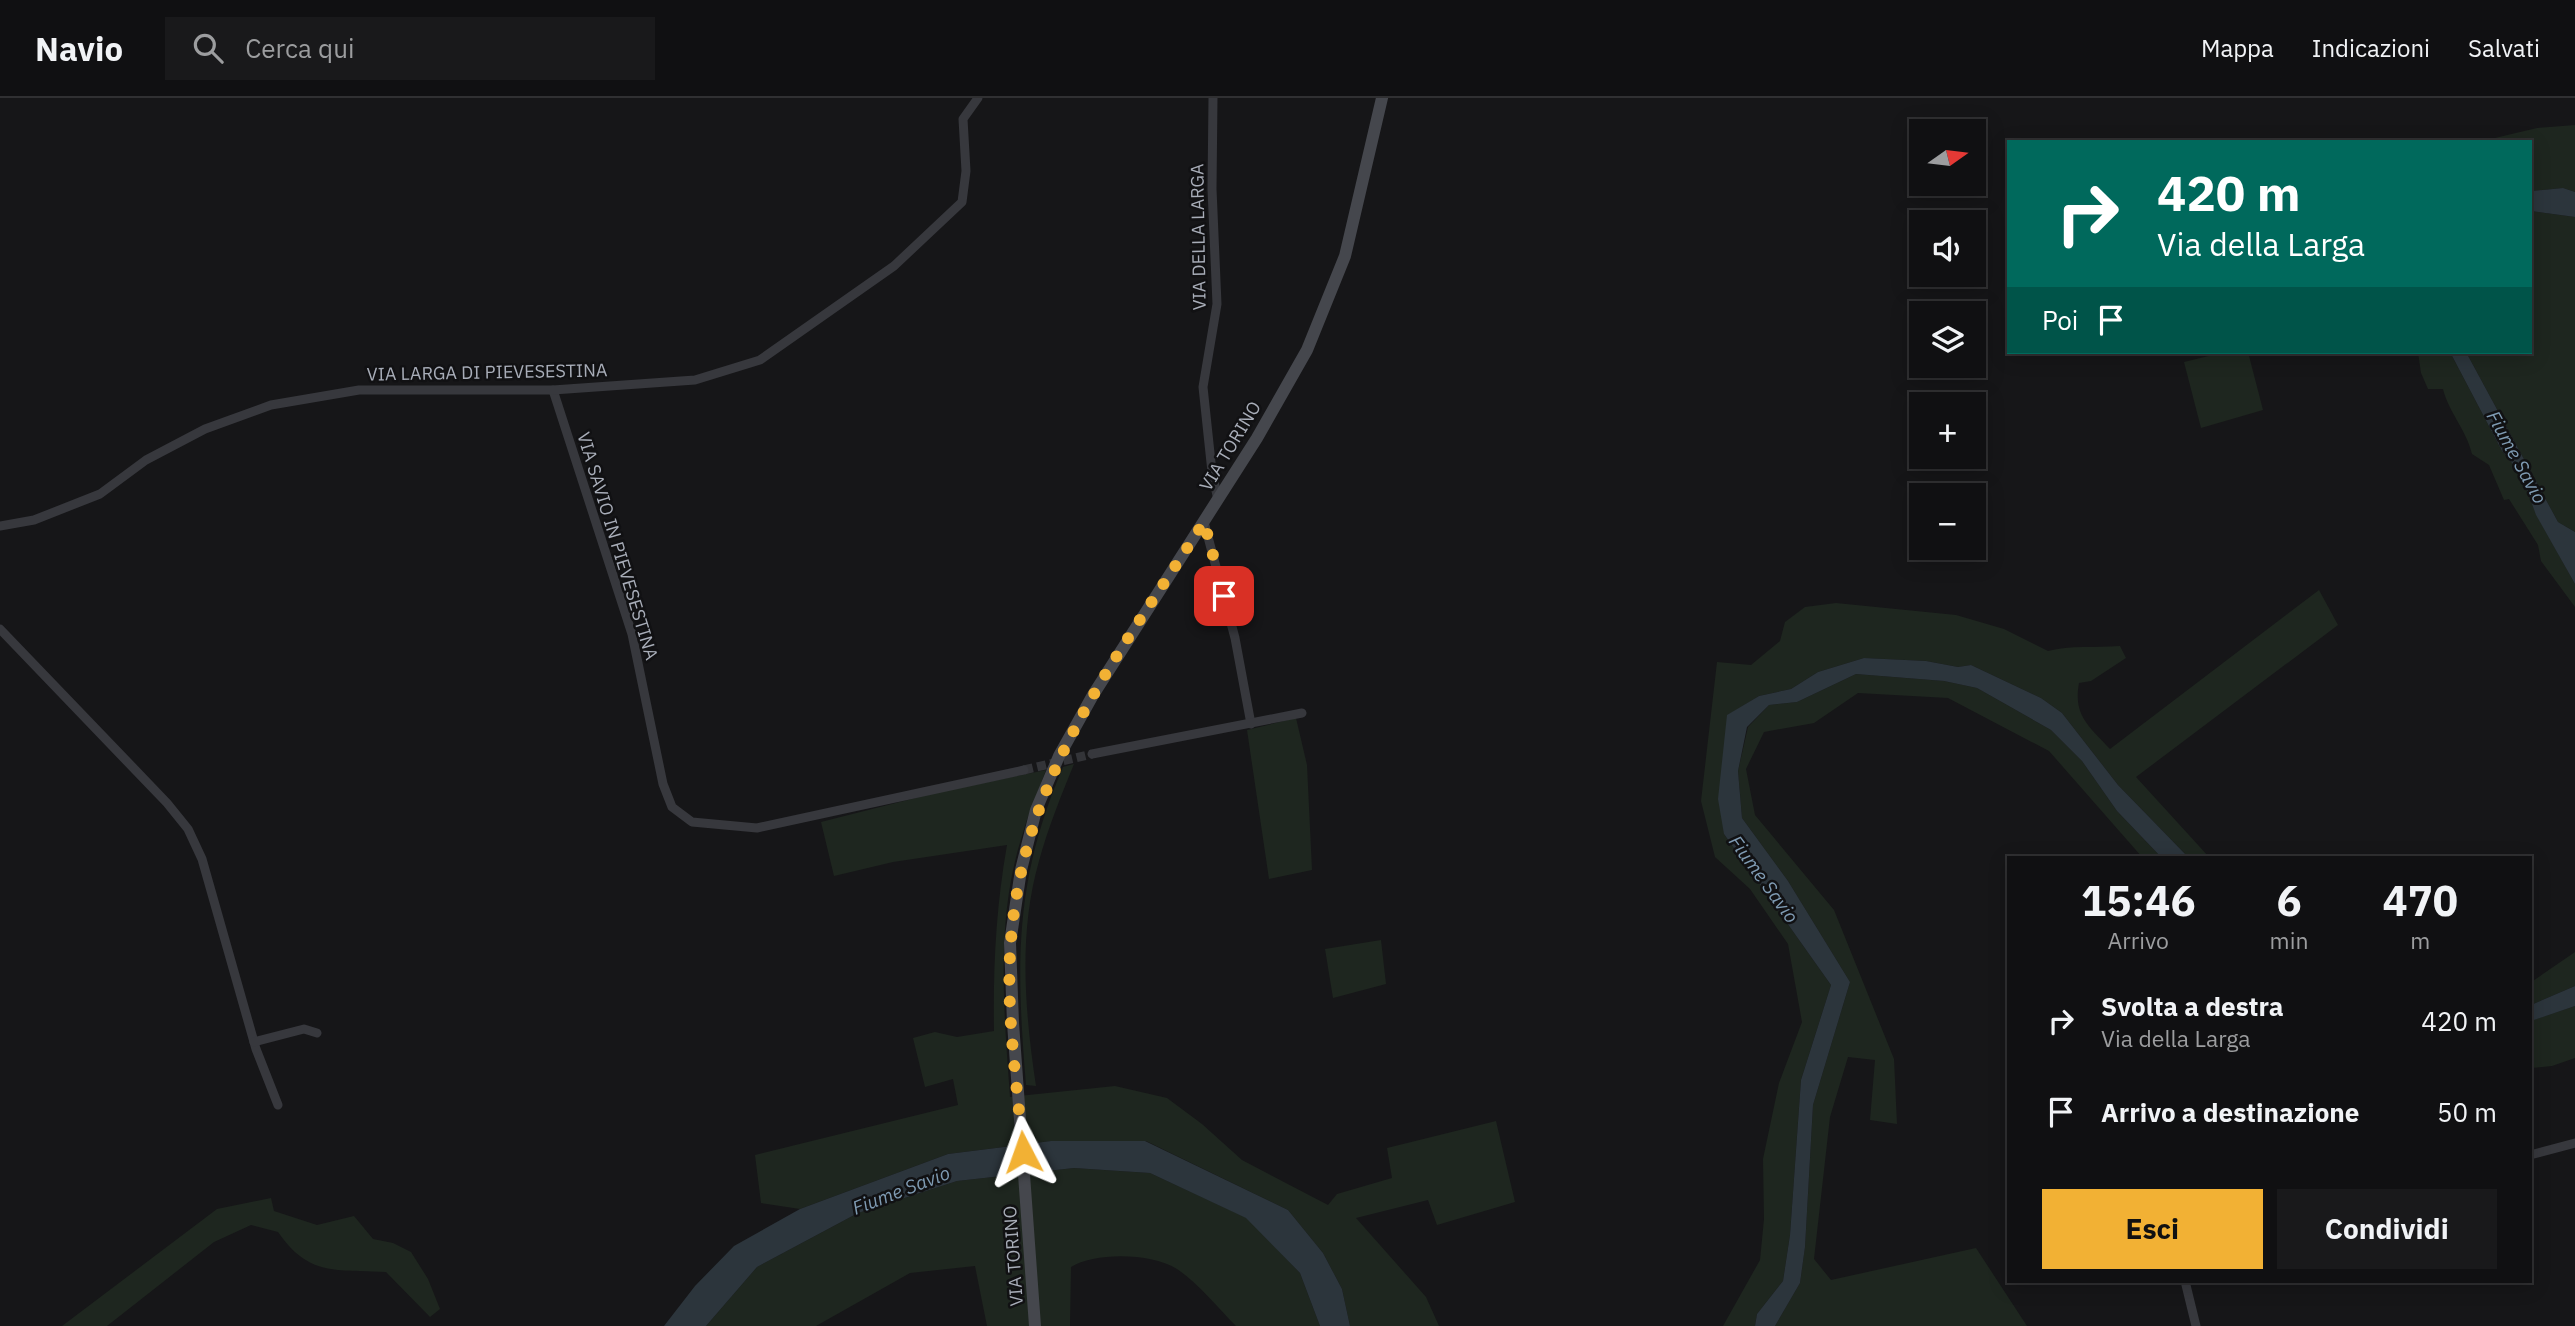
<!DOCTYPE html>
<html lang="it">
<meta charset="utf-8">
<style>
:root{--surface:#101012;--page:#19191b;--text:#f1f3f6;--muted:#9c9d9f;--line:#303032;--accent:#f2b134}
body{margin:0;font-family:"IBM Plex Sans",sans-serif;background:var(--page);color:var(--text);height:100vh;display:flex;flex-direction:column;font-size:26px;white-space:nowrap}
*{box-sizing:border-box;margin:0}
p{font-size:23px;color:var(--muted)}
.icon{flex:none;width:38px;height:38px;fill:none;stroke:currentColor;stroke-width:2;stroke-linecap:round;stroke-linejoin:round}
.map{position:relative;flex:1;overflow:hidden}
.details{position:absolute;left:2007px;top:758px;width:525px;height:427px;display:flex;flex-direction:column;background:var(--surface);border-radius:0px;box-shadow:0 4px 18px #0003,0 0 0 2px var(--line)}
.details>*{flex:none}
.hud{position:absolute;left:2007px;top:42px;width:525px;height:214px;border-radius:0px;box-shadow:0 4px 18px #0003,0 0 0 2px var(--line);background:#00695c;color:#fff;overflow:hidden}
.needle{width:46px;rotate:76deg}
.controls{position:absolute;left:1909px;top:21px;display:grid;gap:14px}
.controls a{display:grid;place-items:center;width:77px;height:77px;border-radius:0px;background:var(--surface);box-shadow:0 4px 18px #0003,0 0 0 2px var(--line);font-size:35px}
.pin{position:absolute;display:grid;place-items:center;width:60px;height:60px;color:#fff;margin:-30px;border-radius:14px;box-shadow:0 4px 10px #0006}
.me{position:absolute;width:77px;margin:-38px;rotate:356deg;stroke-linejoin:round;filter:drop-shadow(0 0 5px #0008)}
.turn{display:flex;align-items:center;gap:24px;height:147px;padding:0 35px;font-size:32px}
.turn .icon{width:91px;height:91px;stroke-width:2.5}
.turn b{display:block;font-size:49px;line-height:60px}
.then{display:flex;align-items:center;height:66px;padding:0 35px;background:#0003;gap:14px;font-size:26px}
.eta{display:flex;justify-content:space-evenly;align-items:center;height:119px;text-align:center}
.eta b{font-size:42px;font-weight:700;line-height:49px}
.button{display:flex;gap:14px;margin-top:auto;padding:14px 35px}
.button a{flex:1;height:80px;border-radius:0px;background:var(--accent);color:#111;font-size:28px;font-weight:700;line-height:80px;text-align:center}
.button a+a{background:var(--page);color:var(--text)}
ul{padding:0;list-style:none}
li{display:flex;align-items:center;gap:21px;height:91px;padding:0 35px}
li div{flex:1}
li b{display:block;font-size:26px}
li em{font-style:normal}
header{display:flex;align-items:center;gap:42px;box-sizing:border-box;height:98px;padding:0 35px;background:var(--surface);border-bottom:2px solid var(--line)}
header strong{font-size:33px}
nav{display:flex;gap:38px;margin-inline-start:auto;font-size:24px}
.search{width:490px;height:63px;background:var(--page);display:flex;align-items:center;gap:18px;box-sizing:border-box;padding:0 24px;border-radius:0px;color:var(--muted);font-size:26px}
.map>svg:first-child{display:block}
</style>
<header>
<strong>Navio</strong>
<div class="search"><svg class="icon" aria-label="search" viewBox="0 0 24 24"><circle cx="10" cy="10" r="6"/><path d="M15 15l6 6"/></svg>Cerca qui</div>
<nav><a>Mappa</a><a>Indicazioni</a><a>Salvati</a></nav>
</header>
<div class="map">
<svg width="2575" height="1228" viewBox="0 0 2575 1228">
<rect width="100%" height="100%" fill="#161618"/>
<g fill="#1e261f">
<polygon points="2575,27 2575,94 2563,90 2531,93 2530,44 2478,44 2537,30"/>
<polygon points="2531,113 2575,119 2575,434 2558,424 2466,254 2530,254"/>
<polygon points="2225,254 2248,254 2263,312 2201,330 2184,264"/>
<path d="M2418,254H2450L2502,353L2521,376L2536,416L2575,486V509L2541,463L2538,447L2509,401L2504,402L2489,367L2472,356C2466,331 2449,315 2443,291H2428L2421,275Z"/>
<path d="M2319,492L2338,527L2136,679L2209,759H2188L2118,687L2062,615L2041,600L1971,567L1958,569L1926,563L1864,560L1818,574L1791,591L1759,598L1728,617L1724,736L1831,887L1801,982L1790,1137L1783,1183L1757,1216L1755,1228H1723L1760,1162L1764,1121L1763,1061L1779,985L1802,924L1788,846L1750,791L1715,759L1701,703L1717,564L1751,567L1780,543L1785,524L1805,509L1836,505L1956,517L2004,531L2048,553C2070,547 2095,550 2120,548L2126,560L2091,583L2079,585C2073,618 2089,628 2110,651Z"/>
<polygon points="1856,576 1944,583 1977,590 2051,632 2082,663 2117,713 2161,759 2142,759 2049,653 1948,600 1858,595 1814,625 1764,634 1746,671 1755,717 1834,812 1894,961 1897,1026 1870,1022 1875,962 1848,959 1830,1019 1814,1161 1831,1182 1976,1150 2027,1228 1775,1228 1800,1185 1805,1149 1813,1007 1850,884 1788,783 1742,720 1738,673 1748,629 1769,607 1797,604"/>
<polygon points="1296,620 1307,667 1312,772 1269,781 1247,632"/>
<path d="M1074,666C1061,698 1048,730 1039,763C1018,836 1025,914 1036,988L1026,987C1016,866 1014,783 1063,669Z"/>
<path d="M1046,672C1038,694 1028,716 1022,738C995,822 1004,913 1010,999L1115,988L1167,1000L1202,1026L1242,1062L1328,1107L1337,1096L1392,1080L1387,1050L1496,1023L1515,1104L1437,1127L1428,1102L1356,1120L1426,1199L1439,1228H1350L1342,1191L1323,1155L1288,1112L1146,1043H1051L948,1056L800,1111L761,1105L755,1057L958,1007L953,981L925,989L913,940L935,934L957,939L994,933C993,870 996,809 1007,747L893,764L834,778L821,724L935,695Z"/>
<polygon points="1381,842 1386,886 1333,900 1325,851"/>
<polygon points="2575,854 2575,888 2531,907 2530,885"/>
<polygon points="2575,908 2575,960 2552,968 2531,970 2530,923"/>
<path d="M1074,1070L1150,1075L1247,1120L1300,1175L1320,1228H1236C1218,1210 1198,1185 1177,1171C1152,1155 1095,1154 1071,1169L1070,1228H987L975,1168L910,1175L816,1228H706L757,1169L858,1115L957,1083Z"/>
<path d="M271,1100L274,1113L317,1127L354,1118L373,1141L393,1145L411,1154L428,1181L440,1211L430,1219L386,1174C336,1171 309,1179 278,1134L251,1127L214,1144L107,1228H62L217,1111Z"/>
</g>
<g fill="#2c353c">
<polygon points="2563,90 2575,94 2575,119 2531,113 2531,93"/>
<polygon points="2450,254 2466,254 2558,424 2575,434 2575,486 2536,417 2521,376 2502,353"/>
<polygon points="1864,560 1926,563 1958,569 1971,567 2041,600 2062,615 2118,687 2188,759 2161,759 2117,713 2082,663 2051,632 1977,590 1944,583 1856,576 1797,604 1769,607 1747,629 1738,673 1742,720 1788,783 1850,884 1813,1007 1805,1149 1800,1185 1775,1228 1755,1228 1757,1216 1783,1183 1790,1137 1801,982 1831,887 1724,736 1718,701 1727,617 1759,598 1791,591 1818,574"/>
<polygon points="2575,888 2575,908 2531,923 2531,907"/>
<polygon points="1051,1043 1145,1043 1288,1112 1323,1155 1342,1191 1350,1228 1320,1228 1300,1175 1246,1120 1150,1075 1074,1070 957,1083 858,1115 757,1169 706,1228 664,1228 695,1188 734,1148 800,1111 948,1056"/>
</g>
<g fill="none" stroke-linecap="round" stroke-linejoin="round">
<polyline stroke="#333438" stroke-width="9" stroke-dasharray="9 4.5" stroke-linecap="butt" points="1024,672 1092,656"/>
<g stroke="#37383d" stroke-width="9">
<polyline points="1213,0 1212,91 1217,206 1203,289 1212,374 1218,402"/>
<polyline points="553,292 632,536 663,686 672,709 692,724 757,730 1024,672"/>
<polyline points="1204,424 1235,540 1251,626"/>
<polyline points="0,428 34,422 100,396 146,362 205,331 271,307 359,292 553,292 695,282 760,262 894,168 962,104 966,73 963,21 978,0"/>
<polyline points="0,531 167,705 188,731 202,761 256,951 278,1007"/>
<polyline points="1092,656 1302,615"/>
<polyline points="254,944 304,931 317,935"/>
<polyline points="2530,1057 2575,1045"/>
<polyline points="2185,1183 2196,1228"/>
</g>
<polyline stroke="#45474d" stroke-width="12" points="1035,1228 1013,925 1010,845 1021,772 1036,712 1059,658 1093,597 1257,340 1307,252 1345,158 1382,0"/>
</g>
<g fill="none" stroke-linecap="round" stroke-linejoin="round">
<path stroke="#f2b134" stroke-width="12" stroke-dasharray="0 21.6" d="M1023,1054C1017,984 1005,911 1011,842C1024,675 1117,560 1204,424L1224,498"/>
</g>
<g text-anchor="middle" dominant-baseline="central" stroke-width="5" stroke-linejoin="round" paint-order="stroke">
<g font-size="18" fill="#a8adb8" stroke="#111113">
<text transform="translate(1198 139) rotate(-91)">VIA DELLA LARGA</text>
<text transform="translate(487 274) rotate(-1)">VIA LARGA DI PIEVESESTINA</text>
<text transform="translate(1230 348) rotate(-59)">VIA TORINO</text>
<text transform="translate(618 448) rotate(73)">VIA SAVIO IN PIEVESESTINA</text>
<text transform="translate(1013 1158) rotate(-94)">VIA TORINO</text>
</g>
<g font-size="19" font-style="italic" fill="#7f9bb3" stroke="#111113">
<text transform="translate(2517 359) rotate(61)">Fiume Savio</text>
<text transform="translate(1764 781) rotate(54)">Fiume Savio</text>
<text transform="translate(901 1092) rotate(-21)">Fiume Savio</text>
</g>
</g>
</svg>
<div class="controls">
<a><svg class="needle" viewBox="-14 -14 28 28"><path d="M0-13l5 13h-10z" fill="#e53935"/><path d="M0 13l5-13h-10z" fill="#9c9d9f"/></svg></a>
<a><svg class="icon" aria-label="sound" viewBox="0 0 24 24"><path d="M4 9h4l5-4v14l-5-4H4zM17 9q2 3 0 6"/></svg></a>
<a><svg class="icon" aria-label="layers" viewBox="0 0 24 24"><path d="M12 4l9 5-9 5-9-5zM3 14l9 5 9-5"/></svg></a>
<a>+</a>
<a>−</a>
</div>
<div class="pin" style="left:1224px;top:498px;background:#d93025"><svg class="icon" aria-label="arrive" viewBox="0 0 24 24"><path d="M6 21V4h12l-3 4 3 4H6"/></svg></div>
<svg class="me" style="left:1023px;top:1054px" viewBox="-20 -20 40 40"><path d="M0-17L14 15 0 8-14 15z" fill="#f2b134" stroke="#fff" stroke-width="4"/></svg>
<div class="hud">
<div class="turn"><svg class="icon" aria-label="right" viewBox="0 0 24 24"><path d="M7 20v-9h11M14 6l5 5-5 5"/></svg><div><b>420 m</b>Via della Larga</div></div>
<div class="then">Poi<svg class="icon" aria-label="arrive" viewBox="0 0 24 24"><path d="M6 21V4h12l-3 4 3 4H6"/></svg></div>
</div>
<section class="details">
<div class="eta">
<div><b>15:46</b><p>Arrivo</p></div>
<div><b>6</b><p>min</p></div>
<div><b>470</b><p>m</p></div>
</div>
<ul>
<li><svg class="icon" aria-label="right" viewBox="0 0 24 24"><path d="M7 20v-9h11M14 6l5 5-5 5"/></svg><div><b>Svolta a destra</b><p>Via della Larga</p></div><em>420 m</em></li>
<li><svg class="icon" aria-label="arrive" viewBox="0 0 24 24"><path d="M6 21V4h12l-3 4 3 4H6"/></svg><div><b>Arrivo a destinazione</b></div><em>50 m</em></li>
</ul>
<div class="button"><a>Esci</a><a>Condividi</a></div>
</section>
</div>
